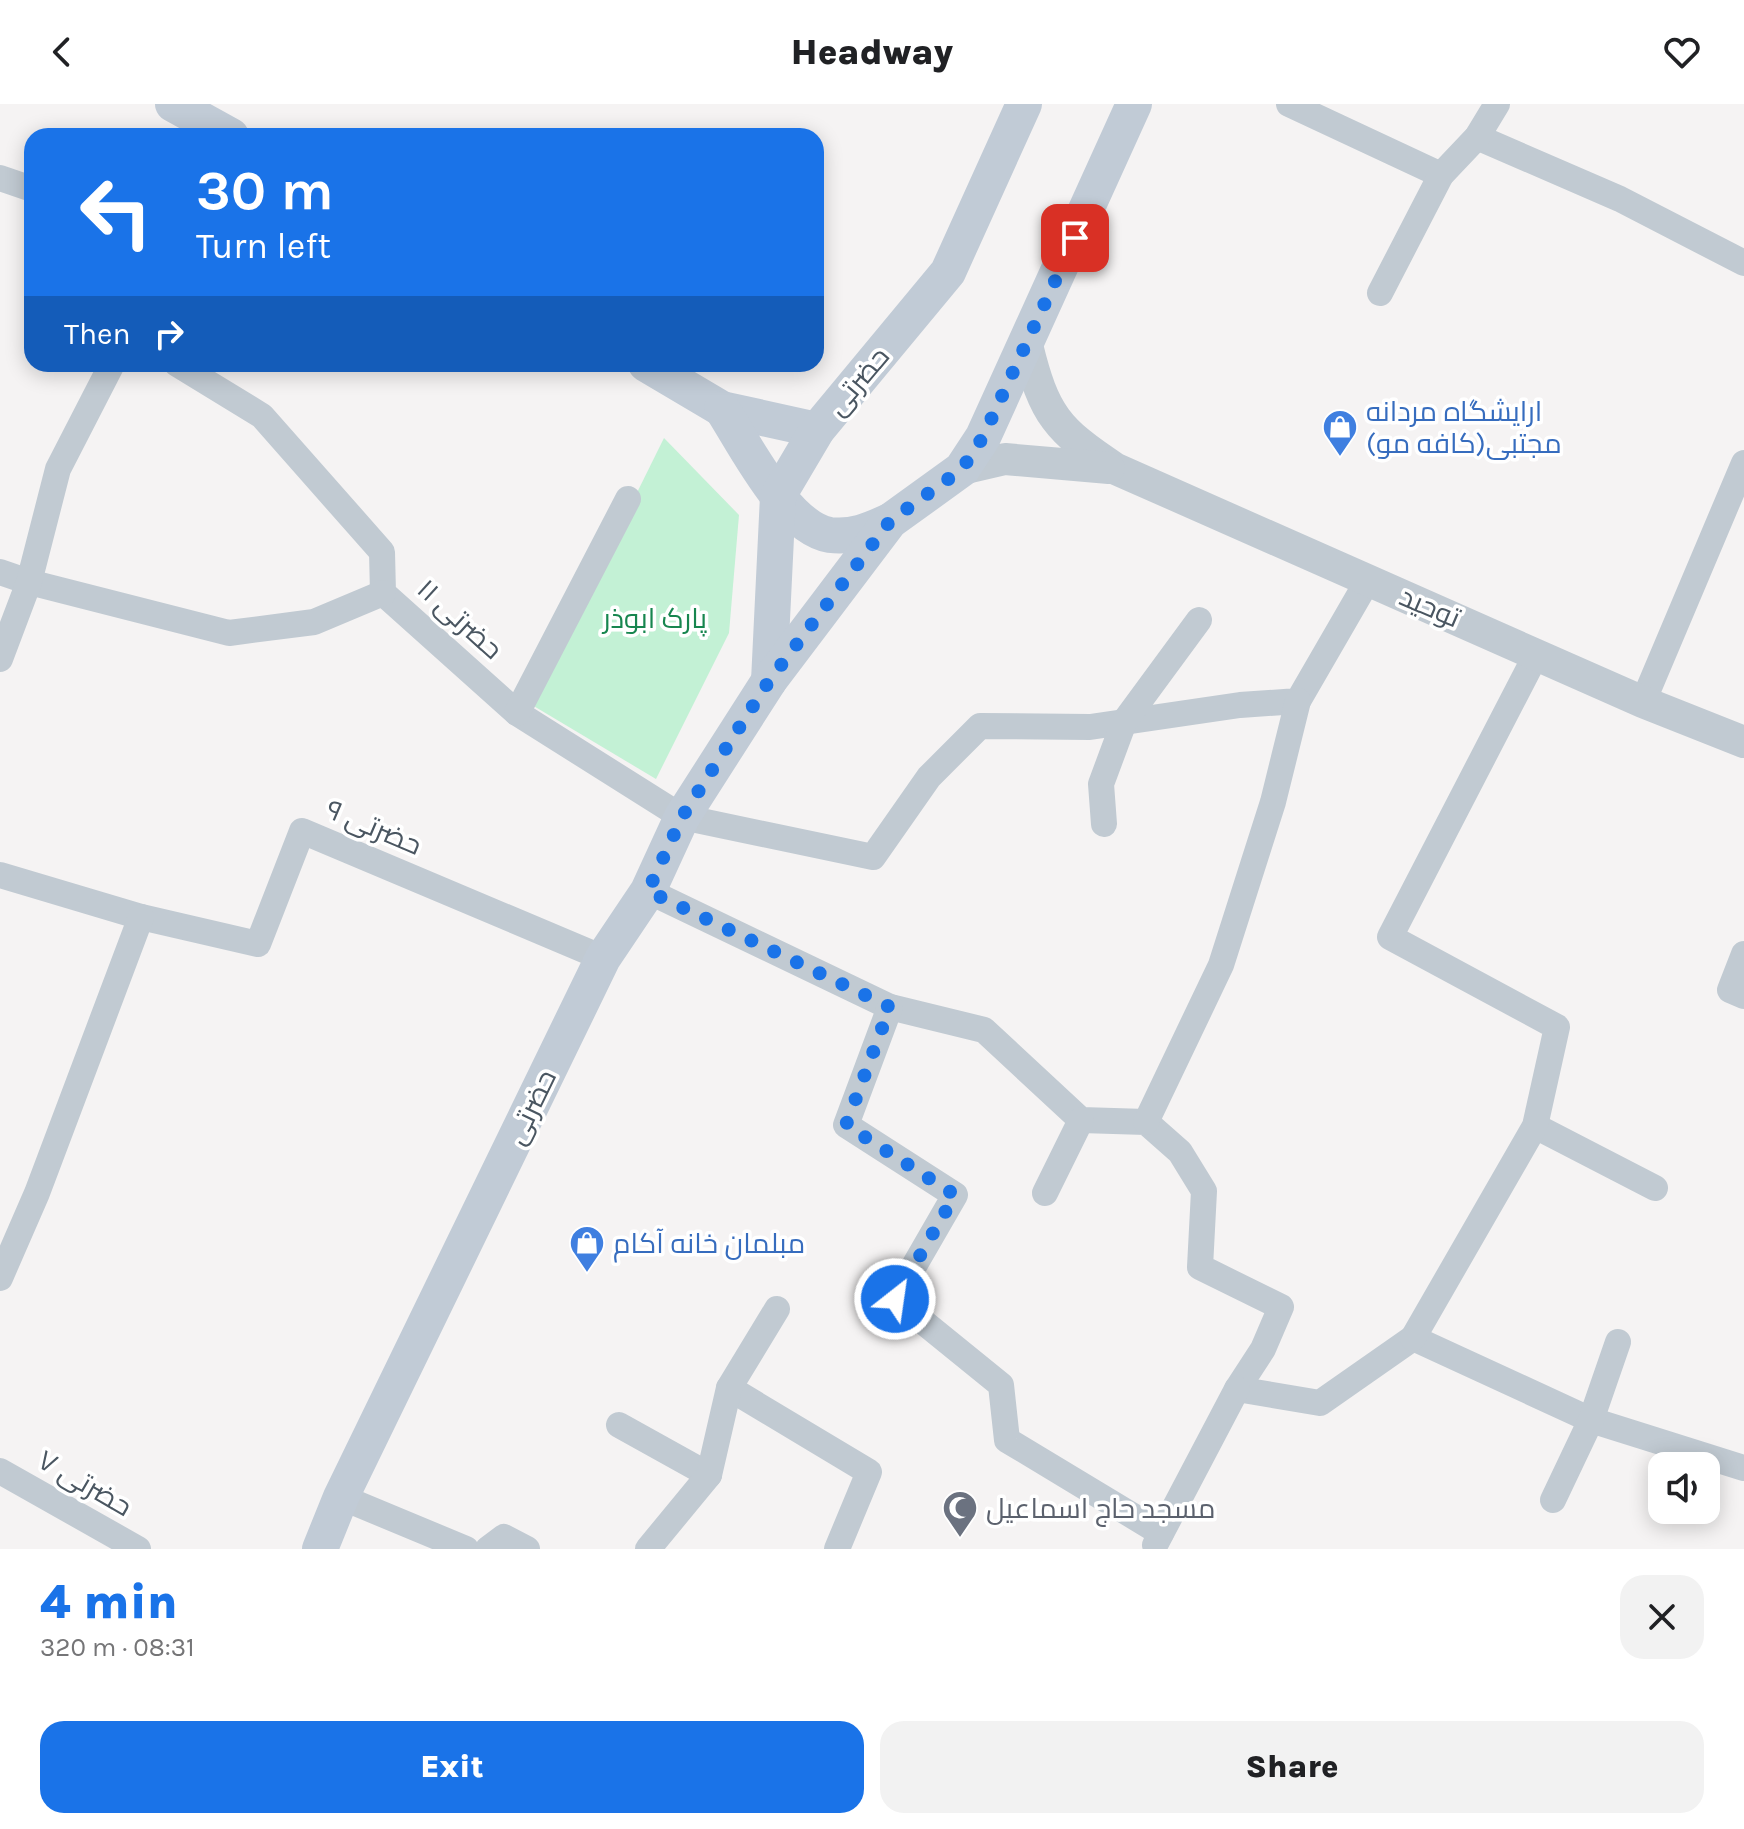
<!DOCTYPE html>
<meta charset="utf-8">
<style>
:root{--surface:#fff;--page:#f2f2f2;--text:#202124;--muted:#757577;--accent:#1a73e8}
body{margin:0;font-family:Karla,Cairo,sans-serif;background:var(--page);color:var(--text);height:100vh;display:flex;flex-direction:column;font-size:30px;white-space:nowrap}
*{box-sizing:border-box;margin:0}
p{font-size:26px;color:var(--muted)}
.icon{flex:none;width:44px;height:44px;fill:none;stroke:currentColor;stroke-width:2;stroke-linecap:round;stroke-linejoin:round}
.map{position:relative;height:1445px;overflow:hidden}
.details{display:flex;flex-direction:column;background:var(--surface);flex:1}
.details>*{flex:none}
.guide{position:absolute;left:24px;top:24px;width:800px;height:244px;border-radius:24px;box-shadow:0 4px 20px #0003;background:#1a73e8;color:#fff;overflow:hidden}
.controls{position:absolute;left:1648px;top:1348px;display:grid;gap:16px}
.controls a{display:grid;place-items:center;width:72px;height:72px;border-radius:16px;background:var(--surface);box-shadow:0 4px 20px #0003;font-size:40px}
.pin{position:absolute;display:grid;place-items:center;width:68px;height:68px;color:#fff;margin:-34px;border-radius:16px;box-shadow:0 4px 12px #0006}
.me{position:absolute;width:88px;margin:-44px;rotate:30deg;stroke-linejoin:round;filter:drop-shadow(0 0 6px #0008)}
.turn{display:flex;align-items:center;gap:28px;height:168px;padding:0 40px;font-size:36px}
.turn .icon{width:104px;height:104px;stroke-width:2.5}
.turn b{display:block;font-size:56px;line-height:68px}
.then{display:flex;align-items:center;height:76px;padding:0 40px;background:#0003;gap:16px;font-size:30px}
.round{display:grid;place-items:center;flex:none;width:84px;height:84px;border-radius:24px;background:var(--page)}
.headline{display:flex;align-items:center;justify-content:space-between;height:136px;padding:0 40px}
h1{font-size:48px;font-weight:800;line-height:60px;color:var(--accent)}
.action{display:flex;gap:16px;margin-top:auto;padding:16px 40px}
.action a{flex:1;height:92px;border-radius:24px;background:var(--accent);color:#fff;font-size:32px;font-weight:800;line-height:92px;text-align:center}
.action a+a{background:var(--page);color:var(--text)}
header{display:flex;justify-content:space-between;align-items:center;height:104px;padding:0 40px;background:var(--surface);font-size:36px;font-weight:800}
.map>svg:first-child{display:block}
</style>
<header><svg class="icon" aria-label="back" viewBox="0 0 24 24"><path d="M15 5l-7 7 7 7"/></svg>Headway<svg class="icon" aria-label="heart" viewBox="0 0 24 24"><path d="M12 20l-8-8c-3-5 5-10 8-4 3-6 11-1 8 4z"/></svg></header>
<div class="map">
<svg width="1744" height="1445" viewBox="0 0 1744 1445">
<rect width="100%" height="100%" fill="#f5f3f3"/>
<polygon fill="#c3f1d5" points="664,334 739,411 729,529 656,675 532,601"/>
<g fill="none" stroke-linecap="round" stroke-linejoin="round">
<g stroke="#c1cad2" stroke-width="26">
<polyline points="1289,0 1441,71"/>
<polyline points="1477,33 1620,95 1744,159"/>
<polyline points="0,74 32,85"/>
<polyline points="1380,189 1441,71 1477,33 1497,0"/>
<polyline points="177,260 262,312 382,448 383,489 517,609 682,713 873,753 929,673 980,622 1090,623 1240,601 1298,597 1368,476"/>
<polyline points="0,468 29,478 229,529 314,518 383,489"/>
<polyline points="0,555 29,478 58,365 112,260"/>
<polyline points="1643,598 1744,359"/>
<polyline points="517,609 628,395"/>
<polyline points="1104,720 1101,680 1124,618 1199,516"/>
<polyline points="0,771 141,813 258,840 302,727 603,854"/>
<polyline points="648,787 890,903 984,926 1081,1016 1146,1018 1180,1048 1204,1087 1200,1163 1281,1203 1263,1245 1237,1285 1320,1299 1413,1234 1591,1316 1744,1364"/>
<polyline points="1744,850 1730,886 1744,892"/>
<polyline points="890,903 846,1021 955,1091 895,1195 1001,1281 1007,1336 1161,1429"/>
<polyline points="1146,1018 1221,861 1273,698 1298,597"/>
<polyline points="1535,1022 1655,1084"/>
<polyline points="1045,1089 1081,1016"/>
<polyline points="0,1174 37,1089 141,813"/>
<polyline points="1413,1234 1535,1022 1557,923 1390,833 1537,549"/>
<polyline points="729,1284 869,1368 837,1445"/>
<polyline points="619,1321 709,1371"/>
<polyline points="0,1367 138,1445"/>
<polyline points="341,1393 466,1445"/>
<polyline points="1553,1396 1591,1316 1618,1238"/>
<polyline points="1155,1441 1237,1285"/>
<polyline points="488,1445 504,1433 527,1445"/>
<polyline points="648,1445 709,1371 729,1284 777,1205"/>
</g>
<g stroke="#c1cad2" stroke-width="32">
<path d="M1027,241C1044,311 1057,326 1116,365L1643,598L1744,638"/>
<polyline points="962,365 1005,355 1109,364"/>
</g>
<g stroke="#c1cbd6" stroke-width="36">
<polyline points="173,0 231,32"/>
<polyline points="646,260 722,305 817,326"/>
<path d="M722,305C744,339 786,424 830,431C852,434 870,426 890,417"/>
<polyline points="769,577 778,392 817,326 948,168 1024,0"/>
<polyline points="320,1445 341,1393 603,854 648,787 682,713 769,577 890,417 962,365 983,333 1134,0"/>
</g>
</g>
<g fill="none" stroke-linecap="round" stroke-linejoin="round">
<polyline stroke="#1a73e8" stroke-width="14" stroke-dasharray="0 25.2" points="895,1195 955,1091 846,1021 890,903 648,787 682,713 769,577 890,417 962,365 983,333 1075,134"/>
</g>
<defs>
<symbol id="shop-pin" viewBox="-11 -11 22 30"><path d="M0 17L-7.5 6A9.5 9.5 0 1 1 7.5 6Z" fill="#3f7fe0" stroke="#fff"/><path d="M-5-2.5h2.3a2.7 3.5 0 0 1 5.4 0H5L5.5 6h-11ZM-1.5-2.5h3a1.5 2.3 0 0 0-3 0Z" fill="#fff"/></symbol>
<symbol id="mosque-pin" viewBox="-11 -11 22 30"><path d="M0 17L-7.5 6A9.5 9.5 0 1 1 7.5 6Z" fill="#6b7280" stroke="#fff"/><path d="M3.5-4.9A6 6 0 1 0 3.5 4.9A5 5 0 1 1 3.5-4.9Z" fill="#fff"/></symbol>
</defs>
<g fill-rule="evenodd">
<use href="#shop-pin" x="1320" y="303" width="40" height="54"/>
<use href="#shop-pin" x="567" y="1119" width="40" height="54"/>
<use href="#mosque-pin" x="940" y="1384" width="40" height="54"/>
</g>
<g text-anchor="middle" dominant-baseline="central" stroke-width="7" stroke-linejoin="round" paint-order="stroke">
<g font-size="28" fill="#4a5661" stroke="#fff">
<text transform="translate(858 277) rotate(-50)">حضرتی</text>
<text transform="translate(1430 503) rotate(23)">توحید</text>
<text transform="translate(460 515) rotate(42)">حضرتی ۱۱</text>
<text transform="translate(374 723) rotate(23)">حضرتی ۹</text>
<text transform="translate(531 1003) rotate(-64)">حضرتی</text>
<text transform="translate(85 1379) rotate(30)">حضرتی ۷</text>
</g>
<g font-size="28" fill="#366cbe" stroke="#fff" text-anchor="start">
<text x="1366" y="307">ارایشگاه مردانه<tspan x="1366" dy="32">مجتبی(کافه مو)</tspan></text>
<text x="613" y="1139">مبلمان خانه آکام</text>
</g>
<g font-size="28" fill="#17864f" stroke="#fff">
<text x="655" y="514">پارک ابوذر</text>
</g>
<g font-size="28" fill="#5b616d" stroke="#fff" text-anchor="start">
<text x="986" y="1404">مسجد حاج اسماعیل</text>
</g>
</g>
</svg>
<div class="controls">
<a><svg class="icon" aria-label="sound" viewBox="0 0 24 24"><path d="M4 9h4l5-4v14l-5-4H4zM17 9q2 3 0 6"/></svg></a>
</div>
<div class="pin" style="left:1075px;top:134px;background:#d93025"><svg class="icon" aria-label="arrive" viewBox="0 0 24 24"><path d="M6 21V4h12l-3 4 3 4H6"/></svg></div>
<svg class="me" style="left:895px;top:1195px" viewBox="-20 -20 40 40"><circle r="17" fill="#1a73e8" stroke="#fff" stroke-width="3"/><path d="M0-11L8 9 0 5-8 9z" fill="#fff"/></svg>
<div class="guide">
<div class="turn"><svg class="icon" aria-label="left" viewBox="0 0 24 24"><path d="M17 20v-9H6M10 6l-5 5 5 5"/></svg><div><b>30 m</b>Turn left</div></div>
<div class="then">Then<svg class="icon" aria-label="right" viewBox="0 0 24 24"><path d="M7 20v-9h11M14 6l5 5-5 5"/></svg></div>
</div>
</div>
<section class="details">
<div class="headline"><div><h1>4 min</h1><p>320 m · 08:31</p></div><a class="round"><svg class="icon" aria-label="close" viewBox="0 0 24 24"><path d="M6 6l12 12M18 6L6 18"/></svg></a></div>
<div class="action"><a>Exit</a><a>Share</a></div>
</section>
